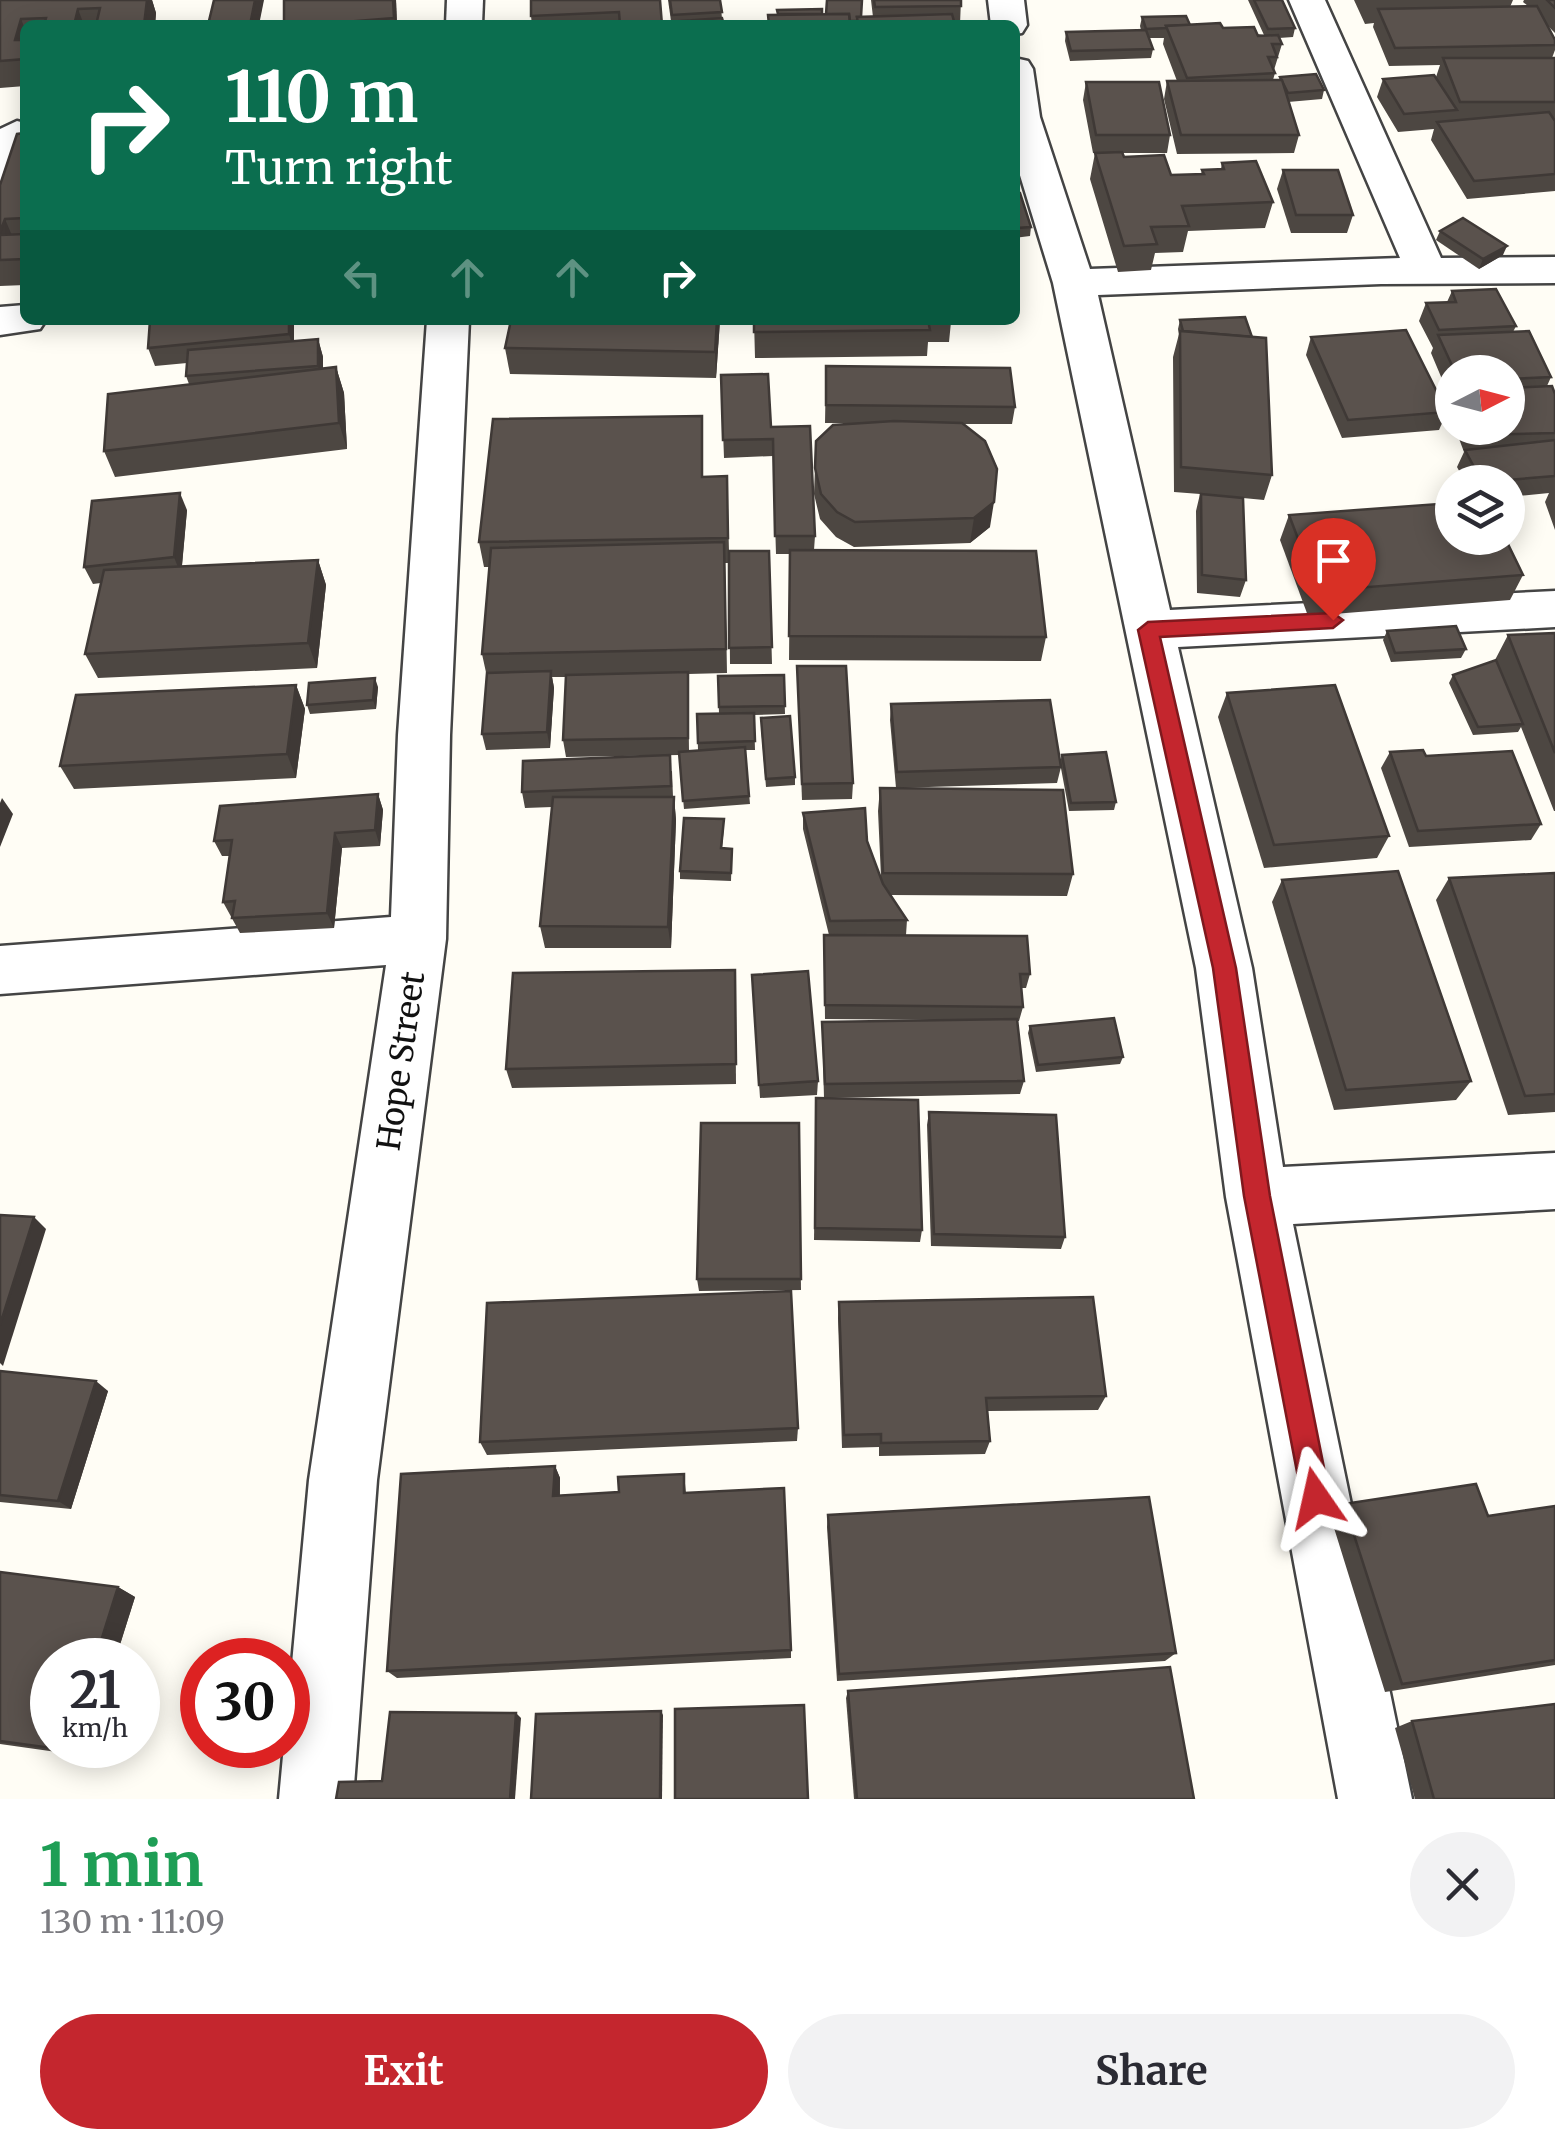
<!DOCTYPE html>
<meta charset="utf-8">
<style>
:root{--surface:#fff;--page:#f2f2f3;--text:#2b2b33;--muted:#7c7c81;--accent:#c4262e}
body{margin:0;font-family:Merriweather,serif;background:var(--page);color:var(--text);height:100vh;display:flex;flex-direction:column;font-size:38px;white-space:nowrap}
*{box-sizing:border-box;margin:0}
p{font-size:32px;color:var(--muted)}
.icon{flex:none;width:55px;height:55px;fill:none;stroke:currentColor;stroke-width:2;stroke-linecap:round;stroke-linejoin:round}
.map{position:relative;height:1799px;overflow:hidden}
.panel{display:flex;flex-direction:column;background:var(--surface);flex:1}
.panel>*{flex:none}
.top-card{position:absolute;left:20px;top:20px;width:1000px;height:305px;border-radius:15px;box-shadow:0 5px 25px #0003;background:#0b6e4f;color:#fff;overflow:hidden}
.needle{width:65px;rotate:84deg}
.tools{position:absolute;left:1435px;top:355px;display:grid;gap:20px}
.tools a{display:grid;place-items:center;width:90px;height:90px;border-radius:50%;background:var(--surface);box-shadow:0 5px 25px #0003;font-size:50px}
.speed{position:absolute;left:30px;top:1638px;display:flex;gap:20px;font-size:50px;font-weight:700;text-align:center}
.speed>*{display:grid;place-content:center;width:130px;height:130px;border-radius:50%;background:var(--surface);box-shadow:0 5px 25px #0003;line-height:1}
.speed small{font-size:25px;font-weight:400}
.speed .limit{border:15px solid #d22;background:#fff;color:#111}
.pin{position:absolute;display:grid;place-items:center;width:85px;height:85px;color:#fff;margin:-102px -42px;border-radius:50% 50% 50% 0;rotate:-45deg;box-shadow:0 0 10px #0007}
.pin .icon{rotate:45deg}
.me{position:absolute;width:110px;margin:-55px;rotate:349deg;stroke-linejoin:round;filter:drop-shadow(0 0 8px #0008)}
.turn{display:flex;align-items:center;gap:35px;height:210px;padding:0 40px;font-size:45px}
.turn .icon{width:130px;height:130px;stroke-width:2.5}
.turn b{display:block;font-size:70px;line-height:85px}
.lanes{display:flex;align-items:center;height:95px;padding:0 40px;background:#0003;justify-content:center;gap:50px;direction:ltr}
.lanes .off{opacity:.35}
.round{display:grid;place-items:center;flex:none;width:105px;height:105px;border-radius:52px;background:var(--page)}
.overview{display:flex;align-items:center;justify-content:space-between;height:170px;padding:0 40px}
h1{font-size:60px;font-weight:700;line-height:75px;color:#1e9e55}
.primary-button{display:flex;gap:20px;margin-top:auto;padding:20px 40px}
.primary-button a{flex:1;height:115px;border-radius:60px;background:var(--accent);color:#fff;font-size:40px;font-weight:700;line-height:115px;text-align:center}
.primary-button a+a{background:var(--page);color:var(--text)}
.map>svg:first-child{display:block}
</style>
<div class="map">
<svg width="1555" height="1799" viewBox="0 0 1555 1799">
<rect width="100%" height="100%" fill="#fffdf5"/>
<g fill="none" stroke-linecap="round" stroke-linejoin="round">
<defs>
<g id="minor">
<polygon points="447,0 483,0 482,25 446,25"/>
<polygon points="988,0 1024,0 1027,25 1022,33 1015,34 1015,25 991,25"/>
<polygon points="1289,0 1325,0 1441,258 1555,257 1555,283 1381,284 1098,295 1170,610 1555,591 1555,627 1178,647 1252,968 1283,1167 1555,1153 1555,1209 1293,1224 1412,1799 1338,1799 1226,1197 1196,968 1053,283 1015,159 1015,58 1028,61 1033,69 1040,117 1090,269 1400,258"/>
<polygon points="17,121 25,123 25,167 14,192 0,196 0,129"/>
<polygon points="25,305 25,320 46,320 40,329 0,335 0,307"/>
<polygon points="427,320 469,320 450,735 446,939 377,1480 353,1799 279,1799 284,1745 288,1745 288,1707 309,1480 386,965 0,994 0,946 391,917 398,735"/>
</g>
</defs>
<use href="#minor" stroke="#444" stroke-width="5"/>
<use href="#minor" fill="#fff" fill-rule="evenodd"/>
</g>
<g fill="#4d4742">
<polygon points="0,0 152,0 156,13 155,25 25,25 25,86 0,88"/>
<polygon points="396,0 397,25 284,25"/>
<polygon points="660,0 662,25 532,25 531,16"/>
<polygon points="668,0 720,0 722,18 671,21"/>
<polygon points="871,0 961,0 960,24 768,25 822,14 873,17"/>
<polygon points="1248,0 1282,0 1295,28 1293,37 1279,38 1282,44 1274,70 1275,73 1273,80 1279,80 1280,77 1324,90 1322,99 1288,102 1299,135 1294,153 1177,154 1164,99 1167,81 1177,81 1163,44 1164,38 1149,38 1153,49 1151,58 1070,61 1065,41 1066,32 1141,30 1140,26 1142,17 1264,35"/>
<polygon points="1354,0 1513,0 1510,7 1528,6 1523,2 1524,0 1555,0 1555,33 1547,25 1555,40 1555,50 1552,58 1555,58 1555,191 1467,199 1431,140 1434,129 1398,132 1377,97 1383,79 1436,77 1440,65 1389,66 1373,27 1374,23 1365,24"/>
<polygon points="1086,82 1170,135 1167,153 1123,153 1124,157 1171,175 1201,174 1202,170 1221,169 1222,163 1273,202 1265,228 1188,231 1183,252 1155,253 1151,270 1118,272 1090,179 1095,153 1093,153 1083,100"/>
<polygon points="25,133 25,285 0,286 0,185"/>
<polygon points="1283,170 1353,215 1347,233 1291,233 1277,189"/>
<polygon points="1015,193 1031,227 1030,236 1015,238"/>
<polygon points="1440,231 1503,255 1479,269 1436,240"/>
<polygon points="1452,291 1516,326 1513,332 1551,377 1547,386 1555,394 1555,530 1545,502 1549,493 1508,497 1508,482 1465,482 1457,467 1464,452 1455,428 1508,428 1508,372 1452,372 1452,422 1447,407 1450,398 1431,353 1433,348 1419,321 1426,303 1447,302"/>
<polygon points="150,320 294,320 294,341 318,339 323,357 323,369 336,367 344,393 347,449 115,477 104,451 189,384 186,376 187,363 155,366 148,348"/>
<polygon points="511,320 720,320 716,378 510,374 505,348"/>
<polygon points="754,320 976,320 976,322 951,322 949,342 928,342 927,356 755,358"/>
<polygon points="1180,320 1272,475 1264,500 1243,498 1246,580 1240,597 1197,593 1196,511 1200,494 1174,492 1173,357 1179,334 1178,329"/>
<polygon points="1311,337 1447,412 1439,430 1342,438 1306,355"/>
<polygon points="826,366 1015,407 1012,424 964,424 990,527 970,543 854,547 836,537 820,519 814,494 816,441 858,423 825,423"/>
<polygon points="721,375 771,427 815,536 814,550 1046,637 1041,661 789,660 790,554 776,554 773,456 724,458"/>
<polygon points="702,416 703,477 727,476 729,551 769,551 772,664 730,664 729,563 725,563 727,673 688,674 689,751 698,750 697,714 719,714 718,676 784,675 785,714 754,715 755,750 745,750 750,804 684,809 679,755 566,757 563,740 566,677 552,677 554,688 550,748 486,750 482,734 487,677 482,654 490,567 484,567 479,542"/>
<polygon points="187,510 182,566 318,560 326,585 317,668 98,678 85,654 101,583 93,584 84,567"/>
<polygon points="1289,515 1523,575 1510,600 1308,616 1280,540"/>
<polygon points="1387,631 1466,649 1461,658 1391,662 1383,640"/>
<polygon points="1555,633 1555,811 1554,811 1521,727 1518,732 1473,735 1449,683 1453,675 1495,660 1508,635"/>
<polygon points="797,666 853,783 852,799 802,800"/>
<polygon points="296,685 305,709 296,778 74,789 60,766"/>
<polygon points="378,687 376,709 310,714 307,705"/>
<polygon points="1227,693 1389,836 1377,858 1264,868 1218,717"/>
<polygon points="891,704 1061,767 1057,783 896,788 890,720"/>
<polygon points="761,727 795,777 795,785 766,787"/>
<polygon points="1390,752 1426,756 1541,824 1531,840 1409,847 1381,768"/>
<polygon points="1062,755 1116,802 1114,810 1069,811 1060,763"/>
<polygon points="672,771 673,797 674,797 676,820 671,948 545,948 540,926 552,807 525,808 522,792"/>
<polygon points="880,788 1073,874 1067,896 891,895 907,920 906,935 1030,974 1026,988 1021,988 1023,1007 1019,1021 1017,1021 1024,1081 1020,1094 824,1098 822,1022 946,1020 825,1019 824,935 829,935 803,829 803,813 867,841 881,877 878,811"/>
<polygon points="378,794 383,810 380,846 342,848 334,928 240,933 223,902 229,856 222,856 214,841"/>
<polygon points="724,827 722,848 732,849 731,881 680,879 680,871"/>
<polygon points="1555,873 1555,1112 1508,1115 1436,900 1449,878"/>
<polygon points="1282,880 1471,1081 1456,1100 1334,1110 1272,902"/>
<polygon points="735,970 736,1084 512,1088 506,1069"/>
<polygon points="752,975 818,1081 817,1095 760,1098"/>
<polygon points="1030,1026 1123,1057 1120,1064 1036,1072 1028,1033"/>
<polygon points="816,1098 922,1230 920,1242 814,1240"/>
<polygon points="929,1112 1065,1237 1061,1249 931,1246 927,1125"/>
<polygon points="799,1123 801,1290 699,1291 697,1279"/>
<polygon points="839,1302 1106,1396 1098,1410 988,1411 990,1441 985,1454 879,1456 879,1447 842,1448 838,1318"/>
<polygon points="0,1371 108,1391 71,1509 0,1502"/>
<polygon points="798,1428 797,1441 487,1455 480,1442"/>
<polygon points="555,1466 560,1478 560,1495 619,1492 684,1474 686,1493 791,1650 791,1658 397,1678 387,1671"/>
<polygon points="1344,1504 1488,1516 1555,1506 1555,1665 1385,1692 1330,1515"/>
<polygon points="828,1515 1176,1653 1165,1661 837,1681 827,1527"/>
<polygon points="0,1572 118,1587 135,1597 85,1756 0,1744"/>
<polygon points="848,1691 1194,1799 854,1799 846,1698"/>
<polygon points="1412,1721 1555,1799 1415,1799 1395,1728"/>
</g>
<g fill="#3f3936">
<polygon points="147,0 152,0 156,13 155,25 144,25"/>
<polygon points="255,0 264,0 259,25 250,25"/>
<polygon points="393,0 396,0 397,25 396,25 394,18"/>
<polygon points="78,9 84,25 74,25"/>
<polygon points="21,19 25,29 25,57 15,40"/>
<polygon points="5,219 16,245 0,238 0,232"/>
<polygon points="1507,246 1503,255 1479,269 1483,259"/>
<polygon points="289,320 294,320 294,352 289,334"/>
<polygon points="717,320 720,320 716,378 715,352"/>
<polygon points="318,339 323,357 323,383 318,366"/>
<polygon points="336,367 344,393 347,449 339,423"/>
<polygon points="180,493 187,510 181,575 174,557"/>
<polygon points="994,502 990,527 970,543 974,518"/>
<polygon points="318,560 326,585 317,668 308,643"/>
<polygon points="551,671 554,688 550,748 547,732"/>
<polygon points="375,678 378,687 376,709 373,700"/>
<polygon points="296,685 305,709 296,778 287,754"/>
<polygon points="378,794 383,810 380,846 375,830"/>
<polygon points="674,797 676,820 671,948 668,927"/>
<polygon points="2,798 13,814 0,847 0,803"/>
<polygon points="335,833 342,848 334,928 327,913"/>
<polygon points="34,1217 46,1229 3,1366 0,1363 0,1325"/>
<polygon points="96,1381 108,1391 71,1509 58,1501"/>
<polygon points="555,1466 560,1478 559,1507 553,1496"/>
<polygon points="118,1587 135,1597 115,1660 95,1660"/>
<polygon points="661,1711 663,1715 662,1799 660,1799"/>
<polygon points="516,1713 521,1718 515,1799 510,1799"/>
<polygon points="68,1745 89,1745 85,1756 66,1750"/>
</g>
<g fill="#5a524d" stroke="#3f3936" stroke-width="2.5">
<polygon points="0,0 147,0 144,25 96,25 100,8 78,9 74,25 44,25 46,18 21,19 15,40 25,40 25,59 0,61"/>
<polygon points="214,0 255,0 250,25 208,25"/>
<polygon points="284,0 393,0 394,18 307,25 284,25"/>
<polygon points="531,0 660,0 662,25 620,25 619,12 531,16"/>
<polygon points="670,0 720,0 722,12 672,15"/>
<polygon points="827,0 862,0 861,17 857,17 858,21 850,21 849,14 826,14"/>
<polygon points="874,0 961,0 961,6 875,7"/>
<polygon points="1254,0 1282,0 1295,28 1268,29"/>
<polygon points="1547,0 1555,0 1555,8"/>
<polygon points="1537,6 1555,40 1555,45 1395,48 1378,9"/>
<polygon points="822,9 822,14 778,14 777,10"/>
<polygon points="849,14 850,25 769,25 768,15"/>
<polygon points="952,14 955,25 858,25 857,17"/>
<polygon points="1186,16 1190,25 1166,26 1167,28 1146,29 1142,17"/>
<polygon points="722,18 724,25 670,25 669,22"/>
<polygon points="1220,23 1223,28 1254,27 1258,36 1278,35 1282,44 1272,44 1277,57 1268,57 1275,73 1187,78 1166,26"/>
<polygon points="1146,30 1153,49 1071,51 1066,32"/>
<polygon points="1443,58 1555,58 1555,102 1460,102"/>
<polygon points="1316,74 1324,90 1288,93 1280,77"/>
<polygon points="1434,75 1457,110 1404,114 1383,79"/>
<polygon points="1282,80 1299,135 1181,135 1167,81"/>
<polygon points="1086,82 1159,82 1170,135 1096,135"/>
<polygon points="1549,112 1555,121 1555,174 1474,181 1437,122"/>
<polygon points="25,133 25,166 23,172 25,172 25,192 23,200 25,199 25,218 5,219 0,232 0,185 17,134"/>
<polygon points="1122,152 1124,157 1164,155 1171,175 1204,174 1202,170 1224,169 1222,163 1256,161 1273,202 1182,206 1189,226 1151,227 1157,244 1124,246 1095,153"/>
<polygon points="1283,170 1338,170 1353,215 1296,215"/>
<polygon points="1015,193 1020,193 1031,227 1015,228"/>
<polygon points="1463,218 1507,246 1483,259 1440,231"/>
<polygon points="25,234 25,259 0,260 0,235"/>
<polygon points="1496,289 1516,326 1439,330 1426,303 1456,302 1452,291"/>
<polygon points="1245,317 1252,337 1183,331 1180,320"/>
<polygon points="150,320 289,320 289,334 148,348"/>
<polygon points="511,320 717,320 715,352 505,348"/>
<polygon points="754,320 928,320 930,330 754,332"/>
<polygon points="1406,330 1447,412 1348,420 1311,337"/>
<polygon points="1180,331 1266,338 1272,475 1181,467"/>
<polygon points="1529,331 1551,377 1508,379 1508,372 1455,372 1438,335"/>
<polygon points="318,339 318,366 186,376 188,350"/>
<polygon points="826,366 1010,368 1015,407 826,405"/>
<polygon points="336,367 339,423 104,451 108,394"/>
<polygon points="768,374 771,427 810,426 815,536 775,536 773,439 723,440 721,375"/>
<polygon points="1552,386 1555,394 1555,433 1473,435 1469,428 1508,428 1508,388"/>
<polygon points="702,416 702,477 727,476 728,538 479,542 493,419"/>
<polygon points="894,421 962,423 985,441 997,469 994,502 974,518 855,522 837,512 821,494 815,468 816,441 833,425"/>
<polygon points="1555,440 1555,476 1482,482 1465,450"/>
<polygon points="180,493 174,557 84,567 92,501"/>
<polygon points="1201,494 1243,498 1246,580 1202,575"/>
<polygon points="1452,503 1452,538 1505,538 1523,575 1318,591 1289,515"/>
<polygon points="724,542 726,649 482,654 491,548"/>
<polygon points="790,550 1036,551 1046,637 789,636"/>
<polygon points="729,551 769,551 772,647 729,648"/>
<polygon points="318,560 308,643 85,654 104,570"/>
<polygon points="1456,626 1466,649 1395,653 1387,631"/>
<polygon points="1555,633 1555,753 1508,635"/>
<polygon points="1496,660 1523,724 1478,727 1453,675"/>
<polygon points="797,666 846,666 853,783 802,784"/>
<polygon points="551,671 547,732 482,734 487,673"/>
<polygon points="688,672 688,738 563,740 566,675"/>
<polygon points="784,675 785,706 719,707 718,676"/>
<polygon points="375,678 373,700 307,705 309,683"/>
<polygon points="296,685 287,754 60,766 76,695"/>
<polygon points="1335,685 1389,836 1274,845 1227,693"/>
<polygon points="1050,700 1061,767 897,772 891,704"/>
<polygon points="754,713 755,741 698,743 697,714"/>
<polygon points="790,716 795,777 766,779 761,718"/>
<polygon points="745,747 749,796 683,801 679,752"/>
<polygon points="1423,750 1426,756 1512,751 1541,824 1418,831 1390,752"/>
<polygon points="1106,752 1116,802 1071,803 1062,755"/>
<polygon points="670,755 671,786 522,792 523,761"/>
<polygon points="880,788 1063,790 1073,874 883,873"/>
<polygon points="378,794 375,830 335,833 327,913 232,918 235,901 223,902 232,840 214,841 220,806"/>
<polygon points="553,797 674,797 668,927 540,926"/>
<polygon points="865,808 867,841 883,884 907,920 830,921 803,813"/>
<polygon points="684,818 724,819 721,848 732,849 731,873 680,871"/>
<polygon points="1398,871 1471,1081 1346,1090 1282,880"/>
<polygon points="1555,873 1555,1094 1525,1096 1449,878"/>
<polygon points="824,935 1027,936 1030,974 1020,974 1023,1007 825,1005"/>
<polygon points="735,970 736,1064 506,1069 513,973"/>
<polygon points="808,971 818,1081 759,1085 752,975"/>
<polygon points="1114,1018 1123,1057 1038,1065 1030,1026"/>
<polygon points="1017,1019 1024,1081 825,1084 822,1022"/>
<polygon points="816,1098 918,1100 922,1230 815,1228"/>
<polygon points="929,1112 1056,1115 1065,1237 934,1234"/>
<polygon points="701,1123 799,1123 801,1279 697,1279"/>
<polygon points="0,1215 34,1217 0,1325"/>
<polygon points="791,1291 798,1428 480,1442 487,1303"/>
<polygon points="1093,1297 1106,1396 986,1398 990,1441 881,1443 881,1434 844,1435 839,1302"/>
<polygon points="0,1371 96,1381 58,1501 0,1495"/>
<polygon points="555,1466 553,1496 619,1492 618,1477 684,1474 684,1493 784,1488 791,1650 387,1671 401,1474"/>
<polygon points="1476,1484 1488,1516 1555,1506 1555,1660 1402,1684 1344,1504"/>
<polygon points="1149,1497 1176,1653 839,1674 828,1515"/>
<polygon points="0,1572 118,1587 95,1660 52,1660 52,1745 68,1745 66,1750 0,1741"/>
<polygon points="1170,1667 1194,1799 857,1799 848,1691"/>
<polygon points="1555,1704 1555,1799 1434,1799 1412,1721"/>
<polygon points="804,1705 808,1799 675,1799 675,1709"/>
<polygon points="661,1711 660,1799 531,1799 536,1714"/>
<polygon points="390,1712 516,1713 510,1799 336,1799 339,1782 382,1781"/>
</g>
<polygon fill="#c4262e" stroke="#7f191e" stroke-width="2.5" points="1333,613 1343,620 1333,628 1160,637 1236,968 1270,1196 1330,1498 1326,1508 1316,1512 1306,1508 1302,1498 1244,1196 1213,968 1138,630 1148,622"/>
<g text-anchor="middle" dominant-baseline="central" stroke-width="10" stroke-linejoin="round" paint-order="stroke">
<g font-size="32" fill="#111" stroke="#fff">
<text transform="translate(401 1061) rotate(-82)">Hope Street</text>
</g>
</g>
</svg>
<div class="tools">
<a><svg class="needle" viewBox="-14 -14 28 28"><path d="M0-13l5 13h-10z" fill="#e53935"/><path d="M0 13l5-13h-10z" fill="#7c7c81"/></svg></a>
<a><svg class="icon" aria-label="layers" viewBox="0 0 24 24"><path d="M12 4l9 5-9 5-9-5zM3 14l9 5 9-5"/></svg></a>
</div>
<div class="speed"><div>21<small>km/h</small></div><div class="limit">30</div></div>
<div class="pin" style="left:1333px;top:620px;background:#d93025"><svg class="icon" aria-label="arrive" viewBox="0 0 24 24"><path d="M6 21V4h12l-3 4 3 4H6"/></svg></div>
<svg class="me" style="left:1316px;top:1498px" viewBox="-20 -20 40 40"><path d="M0-17L14 15 0 8-14 15z" fill="#c4262e" stroke="#fff" stroke-width="4"/></svg>
<div class="top-card">
<div class="turn"><svg class="icon" aria-label="right" viewBox="0 0 24 24"><path d="M7 20v-9h11M14 6l5 5-5 5"/></svg><div><b>110 m</b>Turn right</div></div>
<div class="lanes"><svg class="icon off" aria-label="left" viewBox="0 0 24 24"><path d="M17 20v-9H6M10 6l-5 5 5 5"/></svg><svg class="icon off" aria-label="ahead" viewBox="0 0 24 24"><path d="M12 20V5M6 11l6-6 6 6"/></svg><svg class="icon off" aria-label="ahead" viewBox="0 0 24 24"><path d="M12 20V5M6 11l6-6 6 6"/></svg><svg class="icon" aria-label="right" viewBox="0 0 24 24"><path d="M7 20v-9h11M14 6l5 5-5 5"/></svg></div>
</div>
</div>
<section class="panel">
<div class="overview"><div><h1>1 min</h1><p>130 m · 11:09</p></div><a class="round"><svg class="icon" aria-label="close" viewBox="0 0 24 24"><path d="M6 6l12 12M18 6L6 18"/></svg></a></div>
<div class="primary-button"><a>Exit</a><a>Share</a></div>
</section>
